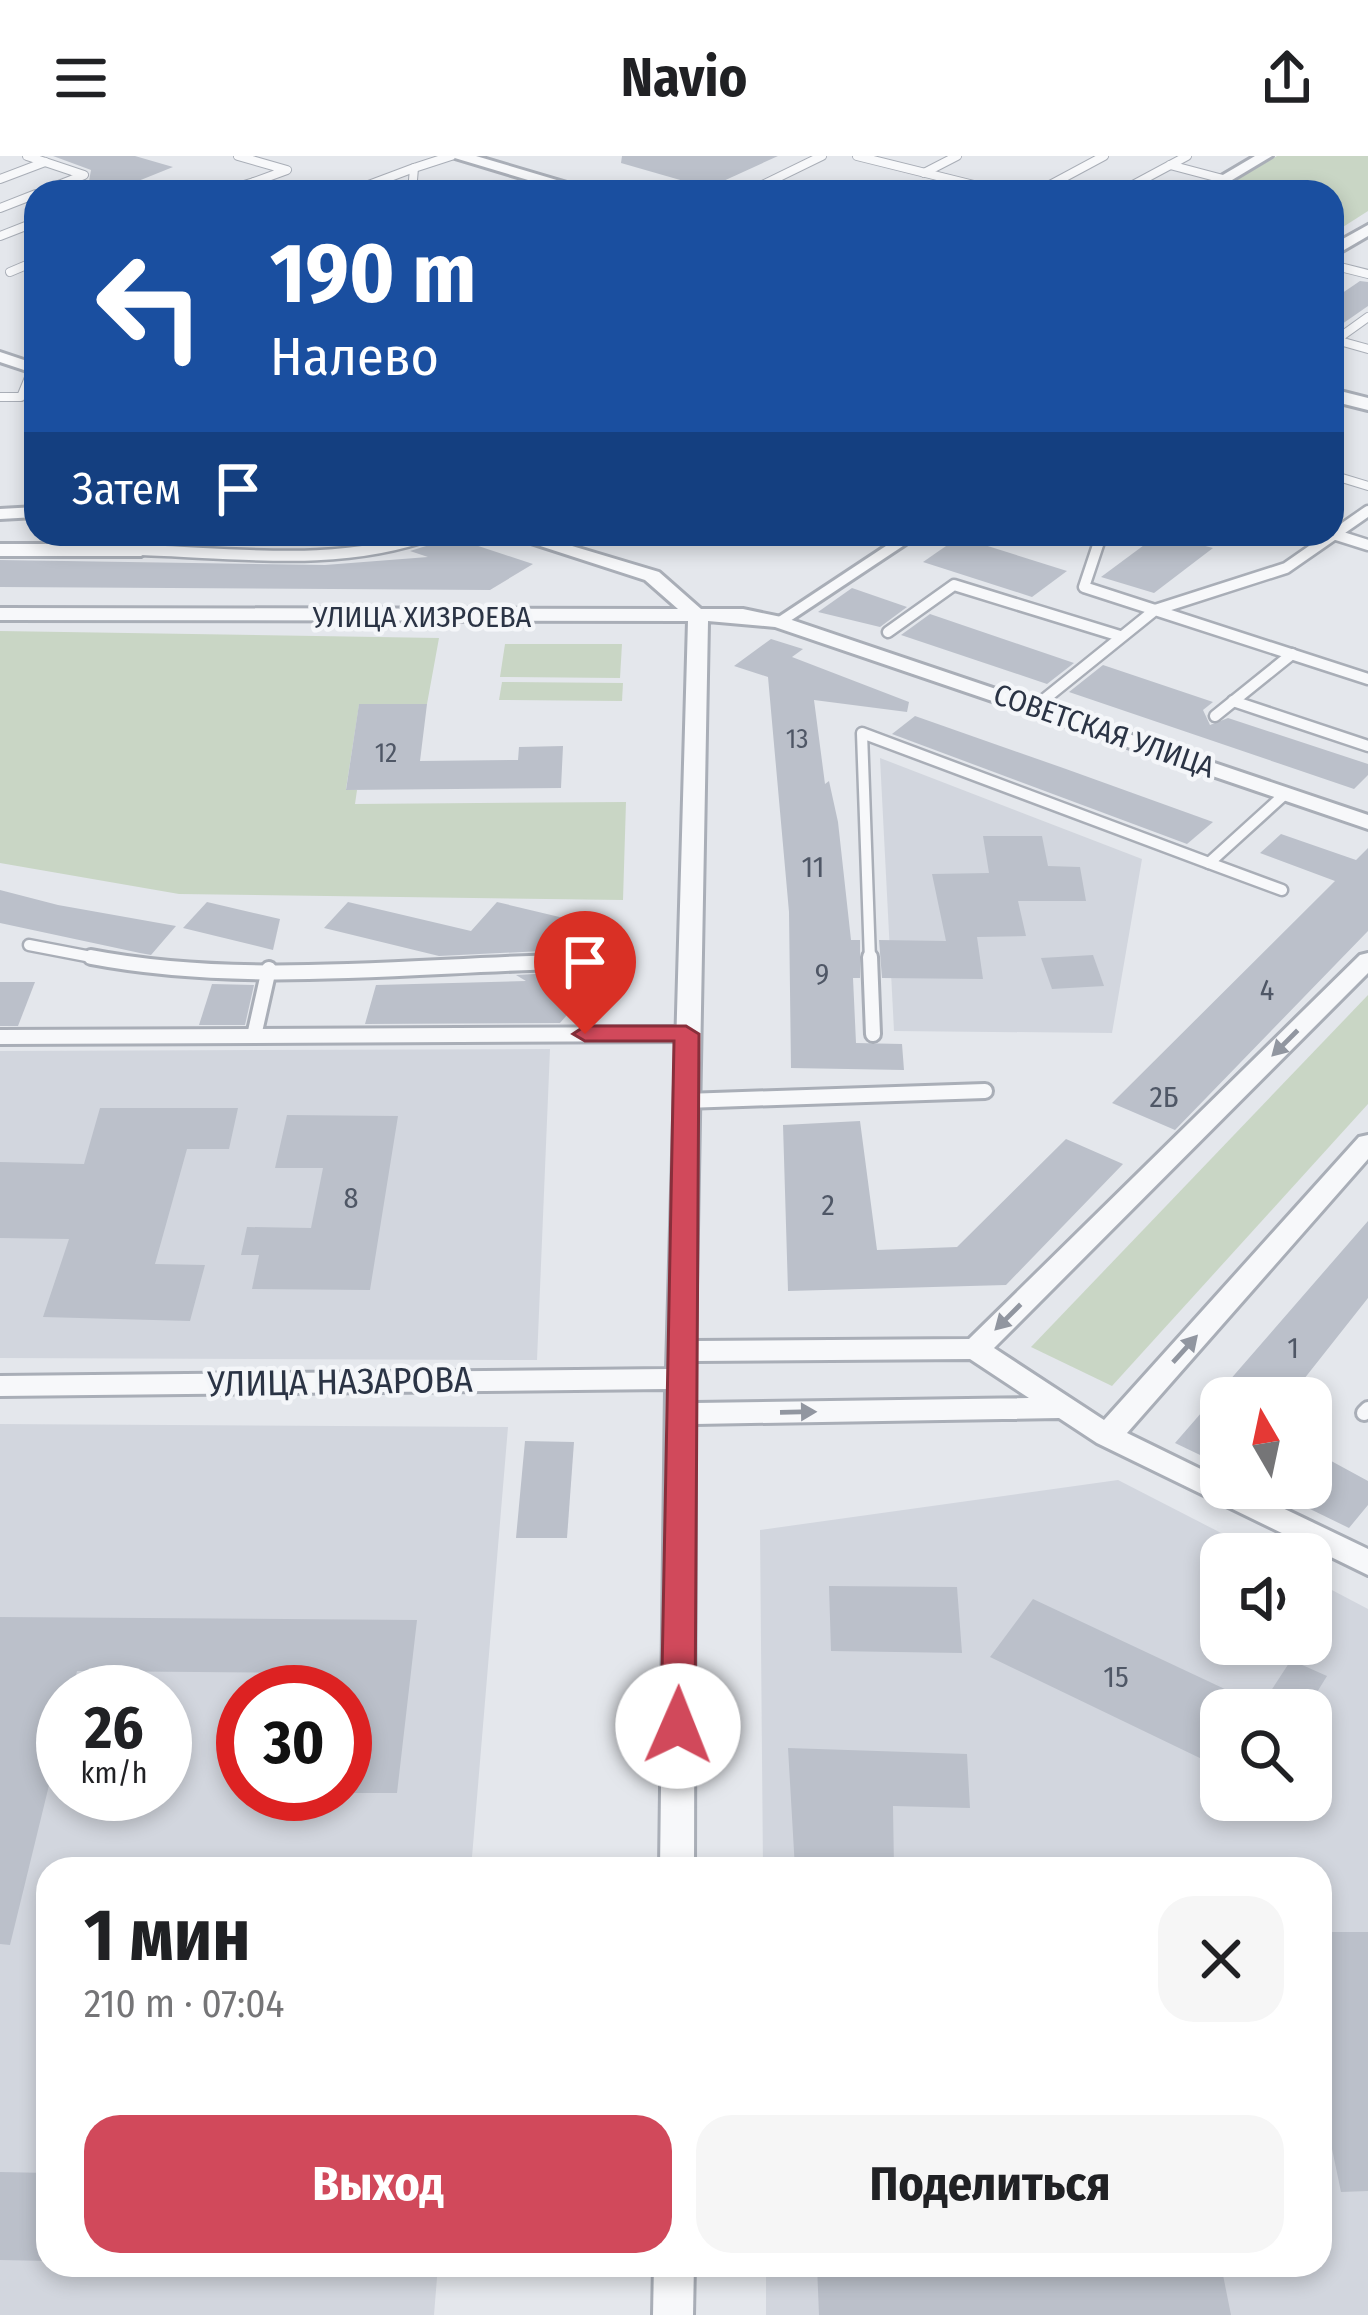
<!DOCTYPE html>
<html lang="ru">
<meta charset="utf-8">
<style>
:root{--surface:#fff;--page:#f6f6f6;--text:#202124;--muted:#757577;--accent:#d1495b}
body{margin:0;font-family:"Fira Sans Condensed",sans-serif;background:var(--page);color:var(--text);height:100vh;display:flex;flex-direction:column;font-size:45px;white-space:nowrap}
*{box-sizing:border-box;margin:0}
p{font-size:39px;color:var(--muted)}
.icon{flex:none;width:66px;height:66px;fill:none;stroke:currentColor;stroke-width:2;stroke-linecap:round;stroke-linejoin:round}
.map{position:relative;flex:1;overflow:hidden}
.side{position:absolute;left:36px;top:1701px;width:1296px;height:420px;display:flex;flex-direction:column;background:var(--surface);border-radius:36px;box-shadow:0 6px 18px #0003}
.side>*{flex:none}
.hud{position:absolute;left:24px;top:24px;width:1320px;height:366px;border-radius:36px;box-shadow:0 6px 18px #0003;background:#1a4fa0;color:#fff;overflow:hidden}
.needle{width:78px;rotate:351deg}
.tools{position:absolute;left:1200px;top:1221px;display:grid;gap:24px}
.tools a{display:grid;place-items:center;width:132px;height:132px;border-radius:24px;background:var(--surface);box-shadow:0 6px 18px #0003;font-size:60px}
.speed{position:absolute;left:36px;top:1509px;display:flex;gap:24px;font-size:60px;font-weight:700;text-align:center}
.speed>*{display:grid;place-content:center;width:156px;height:156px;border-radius:50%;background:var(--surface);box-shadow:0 6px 18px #0003;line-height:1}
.speed small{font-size:30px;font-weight:400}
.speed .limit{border:18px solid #d22;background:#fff;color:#111}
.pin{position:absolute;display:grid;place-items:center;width:102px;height:102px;color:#fff;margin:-123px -51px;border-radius:50% 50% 50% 0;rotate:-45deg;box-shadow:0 0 12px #0007}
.pin .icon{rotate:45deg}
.me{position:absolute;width:132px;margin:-66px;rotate:1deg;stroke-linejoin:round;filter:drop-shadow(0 0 9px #0008)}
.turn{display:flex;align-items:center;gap:42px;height:252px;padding:0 48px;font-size:54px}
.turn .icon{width:156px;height:156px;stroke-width:2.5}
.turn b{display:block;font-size:84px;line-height:102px}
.then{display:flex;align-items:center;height:114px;padding:0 48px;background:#0003;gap:24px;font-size:45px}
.round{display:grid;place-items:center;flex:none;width:126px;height:126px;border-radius:36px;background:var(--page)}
.headline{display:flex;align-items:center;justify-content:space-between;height:204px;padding:0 48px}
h1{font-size:72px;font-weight:700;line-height:90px}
.cta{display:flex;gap:24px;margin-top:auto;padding:24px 48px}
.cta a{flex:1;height:138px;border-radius:36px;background:var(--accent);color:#fff;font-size:48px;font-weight:700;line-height:138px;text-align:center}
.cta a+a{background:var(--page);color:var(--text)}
header{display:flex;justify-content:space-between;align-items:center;height:156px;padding:0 48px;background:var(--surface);font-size:54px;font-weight:700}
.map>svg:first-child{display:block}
</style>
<header><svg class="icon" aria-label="menu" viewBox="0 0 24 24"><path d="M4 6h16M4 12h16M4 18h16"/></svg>Navio<svg class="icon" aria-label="share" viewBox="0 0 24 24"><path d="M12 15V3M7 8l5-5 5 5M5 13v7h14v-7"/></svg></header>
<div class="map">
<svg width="1368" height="2159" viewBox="0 0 1368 2159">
<rect width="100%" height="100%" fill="#e4e7ec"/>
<g fill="#d2d6de" fill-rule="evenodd">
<polygon points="880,602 1142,703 1112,877 894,875"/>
<polygon points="550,893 537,1204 0,1202 0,895"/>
<path d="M0,1268L508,1271L471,1713H48V2109H438L434,2159H0ZM63,1536H165V1638H63ZM243,1536H345V1638H243Z"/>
<path d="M1118,1324L1262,1398H1221V1488H1311V1423L1368,1453V2159H766V2109H1320V1713H763L760,1374ZM1221,1554H1311V1644H1221Z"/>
</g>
<g fill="#c9d6c5">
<polygon points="1277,0 1368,0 1368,55 1332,78 1332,36 1216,36"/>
<polygon points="0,475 439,482 427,548 359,549 346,633 357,634 355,648 626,646 623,744 179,738 0,707"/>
<polygon points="505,488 622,488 620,522 500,521"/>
<polygon points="502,526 623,527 622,545 499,544"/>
<polygon points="1368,839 1368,948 1112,1230 1031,1191"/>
</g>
<g fill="#bbc0ca">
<polygon points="53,0 135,0 173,11 111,36 81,36 71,33 89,25 91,14"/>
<polygon points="622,0 778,0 708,32 621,7"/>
<polygon points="1360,125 1368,126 1368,150 1332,175 1332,144"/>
<polygon points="442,378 533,408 490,434 0,431 0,404 325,409 428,401 410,395 436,387"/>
<polygon points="1159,378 1213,392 1154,437 1101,421"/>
<polygon points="959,381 1067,415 1032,441 923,406"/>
<polygon points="852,432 907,451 880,471 818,456"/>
<polygon points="930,458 1074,507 1047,528 901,479"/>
<polygon points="771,483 803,493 792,501 909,546 907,556 814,544 825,628 829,625 838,666 851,784 860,784 860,822 853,822 856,887 902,888 904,914 791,912 789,756 768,521 734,510"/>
<polygon points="1103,509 1213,546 1203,554 1210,569 1228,562 1368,608 1368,619 1354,633 1069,536"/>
<polygon points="359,548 427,548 420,605 518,604 519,591 563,590 561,632 346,634"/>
<polygon points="915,560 1066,613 1213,666 1187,688 892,578"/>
<polygon points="1281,678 1356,704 1368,692 1368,775 1175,974 1112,947 1335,725 1260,697"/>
<polygon points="983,680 1042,680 1048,710 1080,711 1086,745 1018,745 1026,780 977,781 983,823 882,822 879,784 946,785 932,718 989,717"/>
<polygon points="0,734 58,749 176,770 151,799 140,797 0,767"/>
<polygon points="207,746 280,763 273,794 183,772"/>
<polygon points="348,746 471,775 497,746 610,773 589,800 538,787 542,795 439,800 324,772"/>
<polygon points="1093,799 1104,830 1052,833 1041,802"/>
<polygon points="554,817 573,852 560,867 365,868 376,829 526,825 516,819"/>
<polygon points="0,826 35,826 18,870 0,870"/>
<polygon points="212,828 254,829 245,869 199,869"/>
<polygon points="100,952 238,952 229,993 187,993 155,1108 205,1109 190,1165 43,1161 69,1083 0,1082 0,1006 84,1008"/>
<polygon points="287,959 398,960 370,1134 252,1133 259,1099 241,1099 247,1071 311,1072 323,1012 275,1012"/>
<polygon points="860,965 877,1094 957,1091 1066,983 1123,1008 1006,1129 788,1135 783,969"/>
<polygon points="1368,1065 1368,1142 1289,1242 1221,1242 1221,1309 1175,1287"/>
<polygon points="525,1285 574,1286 567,1382 516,1382"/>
<polygon points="1311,1294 1368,1325 1368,1349 1349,1372 1267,1332 1311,1332"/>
<polygon points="829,1430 957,1431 962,1497 831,1495"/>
<polygon points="1033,1443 1261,1550 1291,1504 1327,1520 1306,1554 1221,1554 1221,1577 1204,1604 990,1501"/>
<polygon points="0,1461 417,1464 397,1637 345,1637 345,1536 318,1536 321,1517 77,1515 72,1536 63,1536 63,1572 10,1789 0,1788"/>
<polygon points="788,1592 967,1598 970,1652 893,1650 894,1713 795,1713"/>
<polygon points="1320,1776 1368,1776 1368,2035 1341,2036 1326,1964 1320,1964"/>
<polygon points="0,2016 48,2017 48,2105 0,2104"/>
<polygon points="817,2109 1221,2109 1231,2159 819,2159"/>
</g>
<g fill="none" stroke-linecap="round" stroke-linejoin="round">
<defs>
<g id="service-far2">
<polyline points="27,0 84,19 41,36"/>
<polyline points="238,0 287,14 254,26"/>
<polyline points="857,0 1002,36"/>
<polyline points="1170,9 1223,23"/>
<polyline points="924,17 957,0"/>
<polyline points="0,23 45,6"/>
<polyline points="769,28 799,36"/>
<polyline points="221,36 254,26 291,36"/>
<polyline points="350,36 414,12"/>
<polyline points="412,36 414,12 451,0"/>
<polyline points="748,36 822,0"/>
<polyline points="1037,36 1104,0"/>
<polyline points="1120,36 1187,0"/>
<polyline points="0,52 36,38"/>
<polyline points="0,80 36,66"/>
<polyline points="1332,109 1368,118"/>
<polyline points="10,116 36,105"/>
<polyline points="1368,161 1336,184 1368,193"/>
<polyline points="0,241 21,241 33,212"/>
<polyline points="1332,319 1368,330"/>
</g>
<g id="service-far1">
<polyline points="1085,378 1100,383 1084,431 1155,454 1286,412 1368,355"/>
<polyline points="1333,378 1368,389"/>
<path d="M141,394C237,397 340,412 432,378"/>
<polyline points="888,476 954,429 1120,480"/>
<polyline points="1233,545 1368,590"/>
<polyline points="1036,550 1155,454 1368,523"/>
<polyline points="1215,560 1292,498"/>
<polyline points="1209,707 1282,734"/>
<polyline points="29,789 107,804"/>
<polyline points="870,804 862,577 1209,707 1285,638"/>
</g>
<g id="service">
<path d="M91,801C242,830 406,810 559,806"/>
<polyline points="870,801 873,878"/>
<polyline points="254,880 269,813"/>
<polyline points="0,881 686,878"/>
<polyline points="685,945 985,935"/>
<polyline points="1364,1257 1368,1253"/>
</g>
<polygon id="pedestrian" points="904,378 921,378 784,469 771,466"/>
<g id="minor">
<polygon points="1255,0 1272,0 1212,36 1194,36"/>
<polygon points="1368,69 1368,80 1332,101 1332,89"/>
<polygon points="0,196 36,208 36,218 0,206"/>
<polygon points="36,351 36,361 0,363 0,353"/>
<path d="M503,378H532L659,416L701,453H743L786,462L1368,659V673L775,471L708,465L695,1185L969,1183L1360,799L1368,797V817L994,1192L1104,1264L1359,981L1368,979V1003L1127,1277L1221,1323V1332H1241L1368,1393V1419L1097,1287L1059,1262L695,1268L694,1713H660L666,1233L0,1240V1220L667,1213L688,465L0,464V452L678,453L645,424ZM970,1203L1029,1242L695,1247V1205Z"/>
<polygon points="0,388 141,388 150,394 141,400 0,400"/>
<polygon points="654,2109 694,2109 693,2159 653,2159"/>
</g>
<g id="tertiary">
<polygon points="448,0 476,0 597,36 568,36"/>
<polygon points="1332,233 1368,242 1368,254 1332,245"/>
</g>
</defs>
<use href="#service-far2" stroke="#a9aeb7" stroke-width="10"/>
<use href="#service-far1" stroke="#a9aeb7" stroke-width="15"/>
<use href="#service" stroke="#a9aeb7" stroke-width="20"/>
<use href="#pedestrian" stroke="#a9aeb7" stroke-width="6"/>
<use href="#minor" stroke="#a9aeb7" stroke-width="6"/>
<use href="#tertiary" stroke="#a9aeb7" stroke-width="6"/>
<use href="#service-far2" stroke="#f7f8fa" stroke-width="8"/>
<use href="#service-far1" stroke="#f7f8fa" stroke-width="10"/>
<use href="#service" stroke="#f7f8fa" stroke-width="14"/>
<use href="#pedestrian" fill="#f7f8fa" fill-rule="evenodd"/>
<use href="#minor" fill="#f7f8fa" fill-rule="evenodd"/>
<use href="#tertiary" fill="#f7f8fa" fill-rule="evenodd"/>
</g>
<defs><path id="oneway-solid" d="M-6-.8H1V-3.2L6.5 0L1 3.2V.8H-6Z" transform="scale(3)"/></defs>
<g fill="#9196a0">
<use href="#oneway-solid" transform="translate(1285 887) rotate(135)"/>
<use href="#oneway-solid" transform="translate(1008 1161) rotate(135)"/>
<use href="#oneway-solid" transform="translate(1185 1193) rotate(-48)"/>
<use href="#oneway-solid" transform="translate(798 1256) rotate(-1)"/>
</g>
<polygon fill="#d1495b" stroke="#882f3b" stroke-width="3" points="686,870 699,878 695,1570 690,1579 666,1579 661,1570 674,885 585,885 573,878 585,870"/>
<g text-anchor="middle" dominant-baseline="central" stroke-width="9" stroke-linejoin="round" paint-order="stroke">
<g font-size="27" fill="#4f5766">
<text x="797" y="583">13</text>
<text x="386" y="597">12</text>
</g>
<g font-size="30" fill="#2b3445" stroke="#f4f6f9">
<text x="422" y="461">УЛИЦА ХИЗРОЕВА</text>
<text transform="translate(1104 575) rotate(19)">СОВЕТСКАЯ УЛИЦА</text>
</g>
<g font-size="30" fill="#4f5766">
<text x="813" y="711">11</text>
<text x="822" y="818">9</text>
<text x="1267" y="834">4</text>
<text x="1164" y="941">2Б</text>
<text x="351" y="1042">8</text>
<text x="828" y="1049">2</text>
<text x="1293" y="1192">1</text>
<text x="1116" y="1521">15</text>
</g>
<g font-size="36" fill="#2b3445" stroke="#f4f6f9">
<text transform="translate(340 1226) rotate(-1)">УЛИЦА НАЗАРОВА</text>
</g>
</g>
</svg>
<div class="tools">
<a><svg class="needle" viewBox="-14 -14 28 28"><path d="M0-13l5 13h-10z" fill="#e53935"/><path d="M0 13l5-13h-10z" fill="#757577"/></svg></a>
<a><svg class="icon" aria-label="sound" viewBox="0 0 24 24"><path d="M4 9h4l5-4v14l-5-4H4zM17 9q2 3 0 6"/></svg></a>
<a><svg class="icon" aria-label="search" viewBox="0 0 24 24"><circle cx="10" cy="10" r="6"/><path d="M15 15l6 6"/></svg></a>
</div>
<div class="speed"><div>26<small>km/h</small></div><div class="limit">30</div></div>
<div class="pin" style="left:585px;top:878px;background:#d93025"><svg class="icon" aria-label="arrive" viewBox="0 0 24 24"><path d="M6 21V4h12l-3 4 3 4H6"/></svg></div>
<svg class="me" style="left:678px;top:1570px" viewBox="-20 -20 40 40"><circle r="19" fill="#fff"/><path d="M0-13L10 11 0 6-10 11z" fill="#d1495b"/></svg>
<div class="hud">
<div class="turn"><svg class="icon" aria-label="left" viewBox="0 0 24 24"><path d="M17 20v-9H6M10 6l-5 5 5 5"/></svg><div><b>190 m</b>Налево</div></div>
<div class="then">Затем<svg class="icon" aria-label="arrive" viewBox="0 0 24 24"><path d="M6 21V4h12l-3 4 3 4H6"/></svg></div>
</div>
<section class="side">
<div class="headline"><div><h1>1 мин</h1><p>210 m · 07:04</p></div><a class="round"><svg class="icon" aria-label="close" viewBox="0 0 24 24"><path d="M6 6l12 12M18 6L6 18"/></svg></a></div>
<div class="cta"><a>Выход</a><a>Поделиться</a></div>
</section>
</div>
